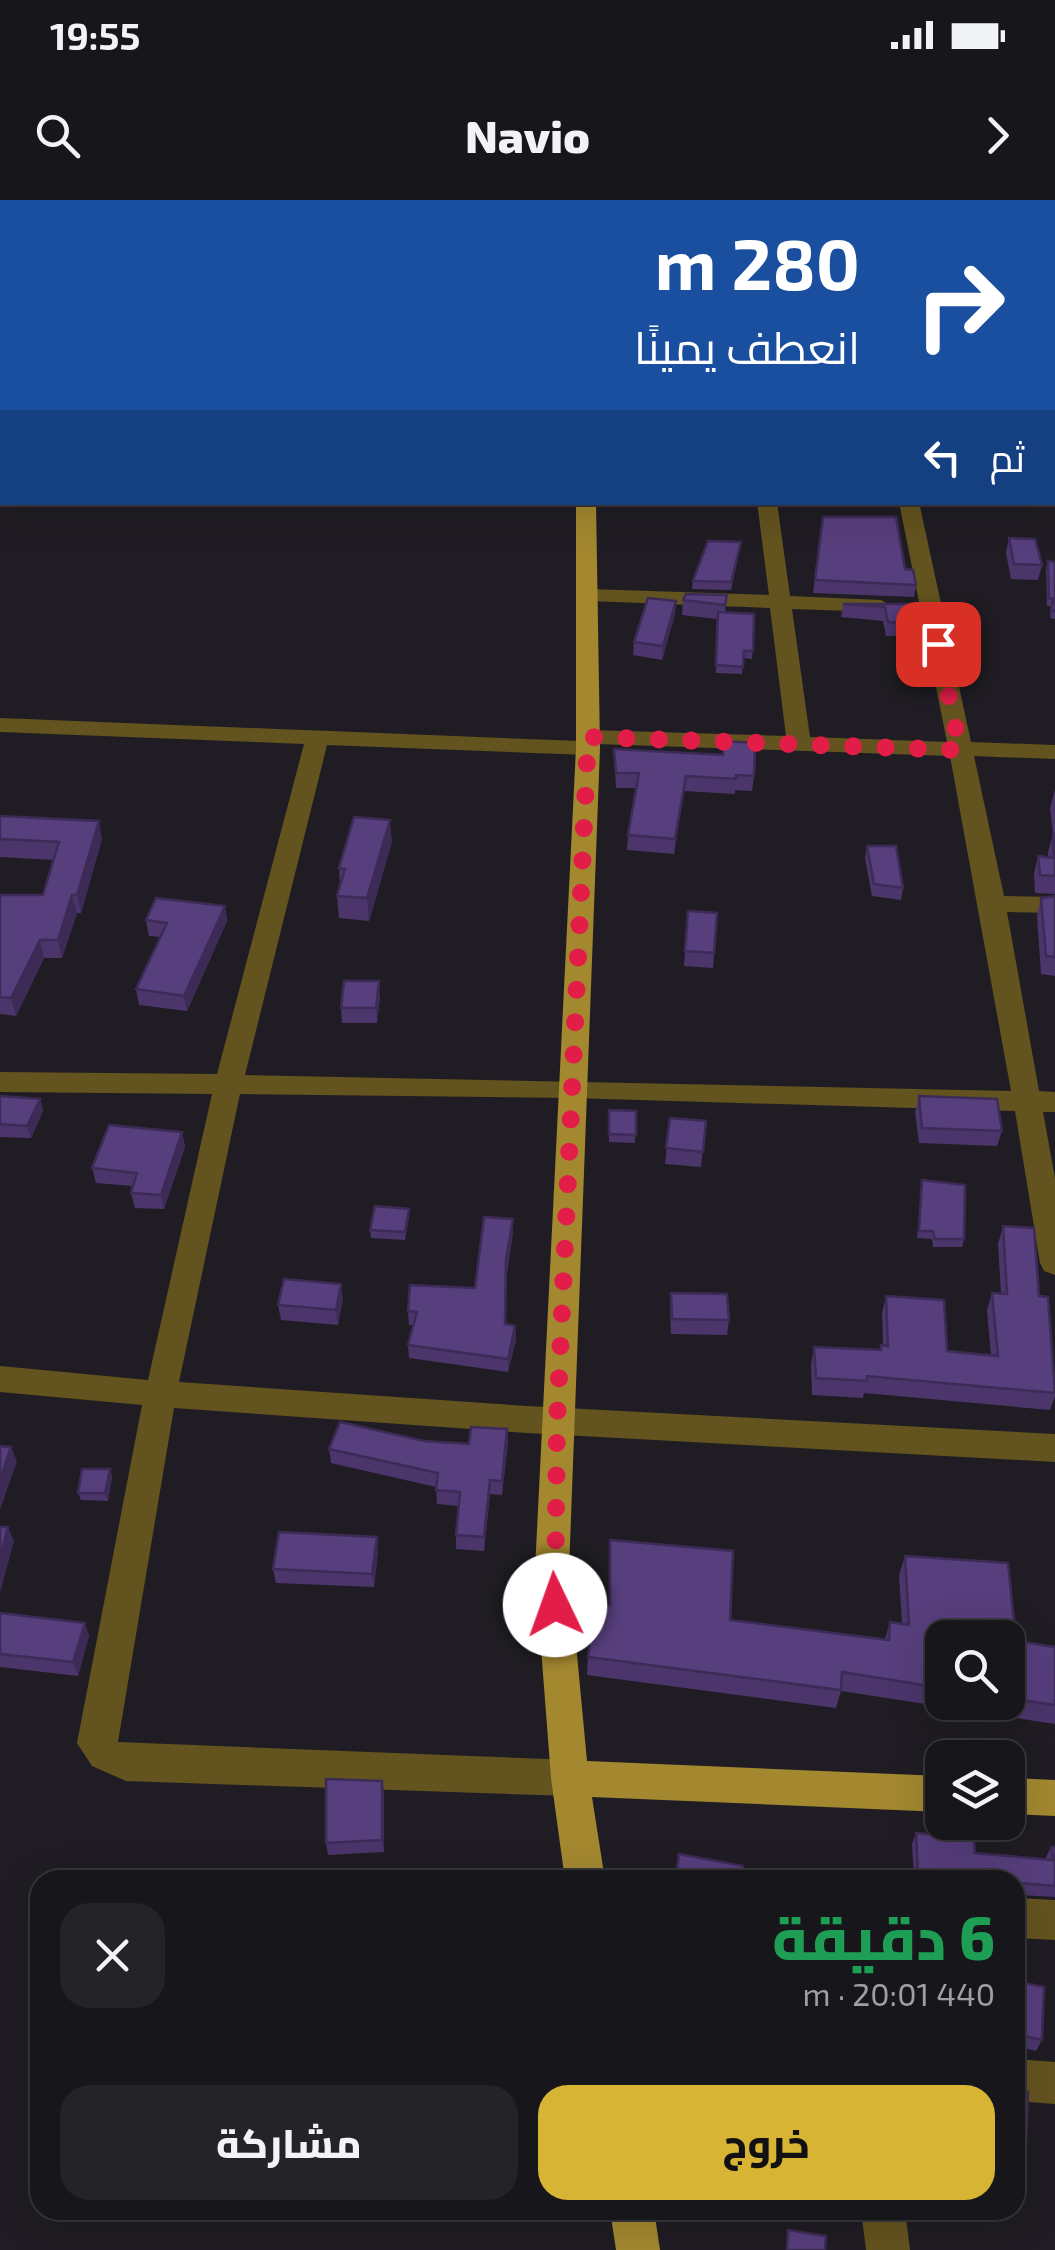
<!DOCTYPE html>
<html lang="ar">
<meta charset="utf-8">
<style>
:root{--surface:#17161a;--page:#242327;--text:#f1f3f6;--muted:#9e9fa2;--line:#363539;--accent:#d8b434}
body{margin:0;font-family:"Exo 2",Cairo,sans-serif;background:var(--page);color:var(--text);direction:rtl;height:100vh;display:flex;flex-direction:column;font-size:38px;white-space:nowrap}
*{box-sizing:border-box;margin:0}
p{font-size:32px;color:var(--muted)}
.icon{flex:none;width:55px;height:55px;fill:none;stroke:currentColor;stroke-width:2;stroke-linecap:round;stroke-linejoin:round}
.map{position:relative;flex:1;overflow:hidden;direction:ltr}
.drawer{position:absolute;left:30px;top:1670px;width:995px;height:350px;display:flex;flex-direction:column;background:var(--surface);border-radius:30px;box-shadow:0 10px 40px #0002,0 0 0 2px var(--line);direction:rtl}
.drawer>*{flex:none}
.banner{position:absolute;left:0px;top:0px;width:1055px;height:305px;box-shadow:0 10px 40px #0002,0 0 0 2px var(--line);direction:rtl;background:#1a4fa0;color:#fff;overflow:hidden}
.fabs{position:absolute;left:925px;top:1420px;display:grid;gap:20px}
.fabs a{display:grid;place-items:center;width:100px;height:100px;border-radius:20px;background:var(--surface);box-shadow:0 10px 40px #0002,0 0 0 2px var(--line);font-size:50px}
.pin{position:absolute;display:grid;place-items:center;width:85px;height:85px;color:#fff;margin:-42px;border-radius:20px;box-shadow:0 5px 15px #0006}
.me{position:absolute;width:110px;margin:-55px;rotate:357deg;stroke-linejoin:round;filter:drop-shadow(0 0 8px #0008)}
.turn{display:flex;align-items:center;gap:35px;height:210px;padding:0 30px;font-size:45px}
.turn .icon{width:130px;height:130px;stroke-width:2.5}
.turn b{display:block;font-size:70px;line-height:85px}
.then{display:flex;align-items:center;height:95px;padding:0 30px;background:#0003;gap:20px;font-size:38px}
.round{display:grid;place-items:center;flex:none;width:105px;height:105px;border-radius:30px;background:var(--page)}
.head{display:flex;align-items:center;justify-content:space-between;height:170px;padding:0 30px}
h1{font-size:60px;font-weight:800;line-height:75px;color:#1e9e55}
.cta{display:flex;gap:20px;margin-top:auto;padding:20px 30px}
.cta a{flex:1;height:115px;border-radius:30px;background:var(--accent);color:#111;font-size:40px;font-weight:800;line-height:115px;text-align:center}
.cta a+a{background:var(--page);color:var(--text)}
.status{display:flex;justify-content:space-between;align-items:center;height:70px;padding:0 50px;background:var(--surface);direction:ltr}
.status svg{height:28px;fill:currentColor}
header{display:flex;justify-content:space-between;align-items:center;height:130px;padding:0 30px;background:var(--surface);font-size:45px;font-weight:800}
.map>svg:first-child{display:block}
</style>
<div class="status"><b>19:55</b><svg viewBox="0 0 49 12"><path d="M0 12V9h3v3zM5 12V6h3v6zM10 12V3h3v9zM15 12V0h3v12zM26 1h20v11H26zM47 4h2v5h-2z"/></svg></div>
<header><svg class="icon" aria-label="forward" viewBox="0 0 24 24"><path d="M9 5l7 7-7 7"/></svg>Navio<svg class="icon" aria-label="search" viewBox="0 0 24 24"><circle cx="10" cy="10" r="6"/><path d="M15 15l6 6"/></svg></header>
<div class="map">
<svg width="1055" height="2050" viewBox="0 0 1055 2050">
<rect width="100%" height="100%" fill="#1f1d23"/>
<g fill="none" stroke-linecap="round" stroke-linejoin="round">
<g stroke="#14012a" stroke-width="55">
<polyline points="148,2 153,0"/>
<polyline points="0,72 2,70"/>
</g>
<g fill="#63531f" fill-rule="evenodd">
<rect x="1052" y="41" width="3" height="10"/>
<polygon points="1052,103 1055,104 1055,114 1052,114"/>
<rect x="1052" y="157" width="3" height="11"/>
<path d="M757,302H777L790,396L881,400L892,406L881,412L792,409L810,537L947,542L899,302H919L971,542L1055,545V559L974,556L1004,696L1055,697V713L1007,712L1039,891L1055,892V912H1043L1055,978V1075L1044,1071L1040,1063L1015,911L572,898L240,894L179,1182L527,1206L1055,1234V1262L527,1233L174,1208L118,1542L570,1560L583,1565L589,1578L583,1591L570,1596L126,1581L92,1566L77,1543L142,1205L0,1192V1166L148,1180L212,894L0,892V872L217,874L304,544L0,532V518L579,541L580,532L588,530L786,536L770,408L589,401L578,395L589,389L769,395ZM597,544L950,556L1011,891L245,875L327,545L588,555L596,553Z"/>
<polygon points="1015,1698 1055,1700 1055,1740 1015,1738"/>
<polygon points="1015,1859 1055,1862 1055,1904 1015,1901"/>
<polygon points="861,2010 905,2010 910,2050 866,2050"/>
</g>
<g fill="#a38830" fill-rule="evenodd">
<rect x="583" y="0" width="16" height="2"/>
<polygon points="576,302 596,302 600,548 569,1370 587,1561 942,1576 942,1612 592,1597 605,1680 565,1680 551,1578 535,1370 576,548"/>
<polygon points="1008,1578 1055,1580 1055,1616 1008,1614"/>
<polygon points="610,2010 654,2010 660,2050 616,2050"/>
</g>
</g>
<g fill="#4b356b" fill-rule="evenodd">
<polygon points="823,317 916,385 914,397 813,393"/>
<polygon points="1009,338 1042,365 1038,380 1011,379 1006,353"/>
<polygon points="741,342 731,390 692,389 693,381"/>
<polygon points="1048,361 1055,362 1055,419 1050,418 1051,406 1047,406 1046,369"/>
<polygon points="727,395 725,413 754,414 752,459 743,458 742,474 716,473 717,419 682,415 683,400"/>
<polygon points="676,401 675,414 662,460 633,455 634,442"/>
<polygon points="843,404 921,404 925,423 923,436 886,436 883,421 841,417"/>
<polygon points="614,549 754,576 752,591 735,590 735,594 684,591 674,654 627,650 628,635 636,588 616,588"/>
<polygon points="1055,590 1055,694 1035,693 1034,674 1038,656 1048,657 1048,652 1053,634 1050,608"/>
<polygon points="0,616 102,639 81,713 77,713 62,758 44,758 16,816 0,814 0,695 43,695 54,660 0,657"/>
<polygon points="392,642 369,721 339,718 337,696 340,684 339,668"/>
<polygon points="867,646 903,688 901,700 872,696 865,658"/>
<polygon points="1055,696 1055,776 1041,774 1037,716 1041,698"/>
<polygon points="225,706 227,721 187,811 139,805 136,789 161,737 149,736 146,720"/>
<polygon points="688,711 717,713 713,768 684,766"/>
<polygon points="380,797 377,823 342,823 341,808"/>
<polygon points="0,896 40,899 43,911 31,938 0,937"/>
<polygon points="919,896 1002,931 997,946 919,943 915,912"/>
<polygon points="609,910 636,911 635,943 609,942"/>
<polygon points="670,918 706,921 701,967 665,964"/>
<polygon points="182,932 185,947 164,1009 135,1008 131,993 133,986 96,983 92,968"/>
<polygon points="922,980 964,1039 962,1047 933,1047 932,1039 917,1038"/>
<polygon points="409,1009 409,1016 405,1040 371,1038 370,1030"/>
<polygon points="513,1019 513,1033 507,1073 505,1125 515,1126 516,1140 508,1172 409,1158 408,1145 413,1125 409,1125 408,1111 475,1088"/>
<polygon points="1003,1026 1039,1096 1055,1182 1055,1196 1050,1210 864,1193 863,1198 812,1195 811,1164 814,1147 880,1150 881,1145 883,1146 882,1113 886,1096 947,1151 991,1155 987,1110 992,1093 1001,1093 998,1044"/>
<polygon points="671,1093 729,1120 727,1135 671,1134 670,1108"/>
<polygon points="343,1099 338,1125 281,1120 278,1105"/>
<polygon points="507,1229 508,1243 502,1295 490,1294 484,1351 456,1349 456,1335 459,1306 437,1304 436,1287 331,1263 329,1249 424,1241 469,1244"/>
<polygon points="110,1269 112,1277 108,1301 81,1300 78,1293"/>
<path d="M610,1340L730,1420L885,1439L890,1422L902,1424L899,1375L905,1356L1016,1441L1055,1447V1524L841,1491L836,1508L587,1475L588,1457L609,1405ZM942,1438H1008V1502H942Z"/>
<polygon points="378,1351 374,1387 276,1383 273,1369"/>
<polygon points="0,1413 89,1436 78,1476 0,1467"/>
<polygon points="384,1593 384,1652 328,1655 326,1643"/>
<polygon points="916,1633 975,1653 1045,1659 1051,1647 1055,1647 1055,1697 1020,1695 1017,1720 1015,1723 1015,1680 914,1680 912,1644"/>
<polygon points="1015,1781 1042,1840 1036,1851 1015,1846"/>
<polygon points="1015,1883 1025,1966 1016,1979 1015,1978"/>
</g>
<g fill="#3d2b57">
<polygon points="676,401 675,414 662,460 663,446"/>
<polygon points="686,576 684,591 674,654 675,639"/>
<polygon points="390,620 392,642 369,721 367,698"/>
<polygon points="99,621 102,639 81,713 77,695"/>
<polygon points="72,695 77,713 62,758 58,740"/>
<polygon points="225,706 227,721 187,811 184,796"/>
<polygon points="40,740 44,758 16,816 11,798"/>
<polygon points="379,781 380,797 377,823 376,808"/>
<polygon points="40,899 43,911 31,938 27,926"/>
<polygon points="182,932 185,947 164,1009 161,995"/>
<polygon points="513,1019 513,1033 507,1073 506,1059"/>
<polygon points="341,1084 343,1099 338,1125 336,1110"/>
<polygon points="515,1126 516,1140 508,1172 508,1159"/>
<polygon points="507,1229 508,1243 502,1295 502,1281"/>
<polygon points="11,1247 17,1261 0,1310 0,1280"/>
<polygon points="110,1269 112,1277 108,1301 105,1293"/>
<polygon points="490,1280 490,1294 484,1351 484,1337"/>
<polygon points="8,1327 14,1341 0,1393 0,1358"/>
<polygon points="377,1337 378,1351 374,1387 372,1374"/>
<polygon points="85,1423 89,1436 78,1476 73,1462"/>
<polygon points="382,1581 384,1593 384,1652 382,1640"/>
</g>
<g fill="#573e7c" stroke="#3d2b57" stroke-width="2.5">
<polygon points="669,0 784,1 982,0 980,2 670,2"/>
<rect x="1052" y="8" width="3" height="24"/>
<rect x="1052" y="47" width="3" height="17"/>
<polygon points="1052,188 1055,189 1055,234 1052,234"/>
<polygon points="1052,242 1055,250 1055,272 1052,272"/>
<polygon points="823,317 896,317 905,369 913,370 916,385 815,380"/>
<polygon points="1009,338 1035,339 1042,365 1014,364"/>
<polygon points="708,341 741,342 731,382 693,381"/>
<polygon points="1048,361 1055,362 1055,411 1051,411 1053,399 1049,398"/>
<polygon points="686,394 727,395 725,405 683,400"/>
<polygon points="648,398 676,401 663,446 634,442"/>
<polygon points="843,404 921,404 925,423 888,422 885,407"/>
<polygon points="718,412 754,414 753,451 744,451 743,467 716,465"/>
<polygon points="724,541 755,543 754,576 736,575 736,579 686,576 675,639 628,635 639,573 616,573 614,549 723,555"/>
<polygon points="0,616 99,621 77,695 72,695 58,740 40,740 11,798 0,797 0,695 43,695 59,642 0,639"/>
<polygon points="354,617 390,620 367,698 337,696 345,669 339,668"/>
<polygon points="1053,634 1055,634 1055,676 1040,675 1038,656 1054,658"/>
<polygon points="867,646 896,646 903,688 874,684"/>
<polygon points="1055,696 1055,757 1046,756 1041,698"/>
<polygon points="156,698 225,706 184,796 136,789 167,723 146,720"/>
<polygon points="688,711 717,713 714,753 685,751"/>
<polygon points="344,781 379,781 376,808 341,808"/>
<polygon points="0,896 40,899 27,926 0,924"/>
<polygon points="919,896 997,899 1002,931 922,928"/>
<polygon points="609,910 636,911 636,935 609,934"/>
<polygon points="670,918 706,921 703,952 666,948"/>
<polygon points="109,925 182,932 161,995 131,993 137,973 92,968"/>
<polygon points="922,980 965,985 964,1039 935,1039 933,1031 919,1031"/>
<polygon points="375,1006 409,1009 405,1032 370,1030"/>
<polygon points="484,1017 513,1019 506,1059 505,1124 515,1126 508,1159 408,1145 417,1112 408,1111 410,1085 475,1088"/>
<polygon points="1003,1026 1034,1028 1039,1096 1048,1097 1055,1193 867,1176 867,1181 816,1178 814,1147 881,1150 881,1145 888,1146 886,1096 944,1100 947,1151 998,1156 992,1093 1007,1094"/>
<polygon points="284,1079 341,1084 336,1110 278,1105"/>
<polygon points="671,1093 727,1094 729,1120 672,1119"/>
<polygon points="340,1222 424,1241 469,1244 471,1227 507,1229 502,1281 490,1280 484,1337 456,1335 460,1292 436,1290 438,1273 329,1249"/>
<polygon points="0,1246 11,1247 0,1280"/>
<polygon points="82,1269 110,1269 105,1293 78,1293"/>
<polygon points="0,1327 8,1327 0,1358"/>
<polygon points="279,1332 377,1337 372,1374 273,1369"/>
<polygon points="610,1340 733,1351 730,1420 889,1440 890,1422 909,1425 905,1356 1008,1363 1016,1441 1055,1447 1055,1505 1008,1498 1008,1438 942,1438 942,1488 842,1472 841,1490 588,1457 595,1403 610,1405"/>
<polygon points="0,1413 85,1423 73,1462 0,1454"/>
<polygon points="326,1579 382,1581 382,1640 326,1643"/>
<polygon points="916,1633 974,1639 975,1653 1053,1660 1051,1647 1055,1647 1055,1686 1021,1683 1017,1720 1015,1719 1015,1680 971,1680 918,1675"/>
<polygon points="679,1654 743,1666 742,1680 689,1680 676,1678"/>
<polygon points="1015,1781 1044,1787 1042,1840 1015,1834"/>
<polygon points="1015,1883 1020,1884 1021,1890 1028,1892 1025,1966 1015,1964"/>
<polygon points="788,2030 826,2036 825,2050 787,2050"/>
</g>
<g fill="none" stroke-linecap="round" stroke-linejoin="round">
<polyline stroke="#e11d48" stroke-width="18" stroke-dasharray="0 32.4" points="555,1405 557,1222 588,537 960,550 938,444"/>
</g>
</svg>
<div class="fabs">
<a><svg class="icon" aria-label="search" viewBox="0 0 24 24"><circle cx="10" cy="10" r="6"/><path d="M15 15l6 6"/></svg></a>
<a><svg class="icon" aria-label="layers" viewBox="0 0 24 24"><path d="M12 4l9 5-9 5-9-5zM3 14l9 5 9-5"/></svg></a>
</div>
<div class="pin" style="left:938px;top:444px;background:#d93025"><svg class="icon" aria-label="arrive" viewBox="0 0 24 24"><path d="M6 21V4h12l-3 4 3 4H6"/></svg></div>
<svg class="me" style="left:555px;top:1405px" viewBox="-20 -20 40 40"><circle r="19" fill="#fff"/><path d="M0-13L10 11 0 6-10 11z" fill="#e11d48"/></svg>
<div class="banner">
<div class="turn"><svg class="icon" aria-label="right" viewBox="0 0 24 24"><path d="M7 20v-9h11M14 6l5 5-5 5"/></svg><div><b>280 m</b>انعطف يمينًا</div></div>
<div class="then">ثم<svg class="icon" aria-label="left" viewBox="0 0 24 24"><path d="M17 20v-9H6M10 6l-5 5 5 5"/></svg></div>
</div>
<section class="drawer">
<div class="head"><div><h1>6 دقيقة</h1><p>440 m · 20:01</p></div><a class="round"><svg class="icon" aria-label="close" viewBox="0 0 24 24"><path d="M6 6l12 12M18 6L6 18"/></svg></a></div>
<div class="cta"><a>خروج</a><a>مشاركة</a></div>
</section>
</div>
